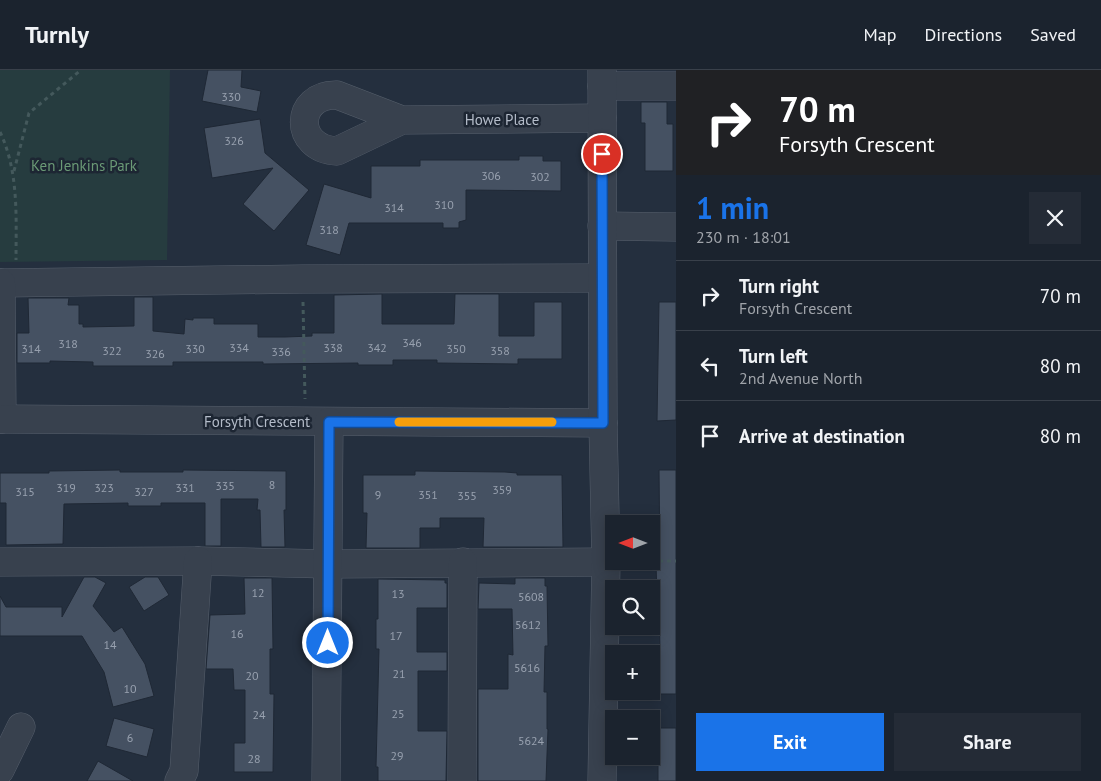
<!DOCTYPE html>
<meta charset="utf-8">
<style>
:root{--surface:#1b232e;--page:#242b36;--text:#f1f3f6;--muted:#a0a4aa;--line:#39404a;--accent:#1a73e8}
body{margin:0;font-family:"PT Sans",sans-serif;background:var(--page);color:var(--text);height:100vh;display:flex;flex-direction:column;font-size:19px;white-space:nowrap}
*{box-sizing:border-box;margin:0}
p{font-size:16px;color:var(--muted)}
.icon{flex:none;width:28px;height:28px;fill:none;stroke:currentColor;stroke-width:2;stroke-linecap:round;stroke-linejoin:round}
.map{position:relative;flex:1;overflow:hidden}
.panel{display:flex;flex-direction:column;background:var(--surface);width:425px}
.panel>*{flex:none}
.top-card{background:#202124;color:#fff;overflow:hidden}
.needle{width:32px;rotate:270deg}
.controls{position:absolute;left:605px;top:445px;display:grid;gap:10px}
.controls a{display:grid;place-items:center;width:55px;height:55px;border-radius:0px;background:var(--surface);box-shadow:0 2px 12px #0003,0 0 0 1px var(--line);font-size:25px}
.pin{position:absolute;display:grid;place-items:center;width:42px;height:42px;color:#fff;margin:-21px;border:2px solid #fff;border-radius:50%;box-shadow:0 1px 5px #0007}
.me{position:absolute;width:55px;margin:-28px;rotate:0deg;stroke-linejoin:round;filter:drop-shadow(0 0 4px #0008)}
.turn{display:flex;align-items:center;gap:18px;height:105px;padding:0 20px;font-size:22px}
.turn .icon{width:65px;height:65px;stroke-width:2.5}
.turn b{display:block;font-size:35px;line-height:42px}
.round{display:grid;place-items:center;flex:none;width:52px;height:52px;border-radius:0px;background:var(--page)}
.overview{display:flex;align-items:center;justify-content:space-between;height:85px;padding:0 20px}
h1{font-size:30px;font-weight:700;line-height:38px;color:var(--accent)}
.cta{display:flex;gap:10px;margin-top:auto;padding:10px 20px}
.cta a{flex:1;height:58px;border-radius:0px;background:var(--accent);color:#fff;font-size:20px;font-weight:700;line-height:58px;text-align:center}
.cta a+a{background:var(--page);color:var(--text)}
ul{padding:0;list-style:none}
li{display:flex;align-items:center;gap:15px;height:70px;padding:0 20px;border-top:1px solid var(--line)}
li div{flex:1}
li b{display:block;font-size:19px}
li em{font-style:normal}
header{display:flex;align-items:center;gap:30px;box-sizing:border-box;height:70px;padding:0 25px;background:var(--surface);border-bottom:1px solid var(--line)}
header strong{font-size:24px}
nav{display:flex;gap:28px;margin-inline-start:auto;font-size:18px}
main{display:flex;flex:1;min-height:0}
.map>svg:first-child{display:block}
</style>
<header>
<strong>Turnly</strong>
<nav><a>Map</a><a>Directions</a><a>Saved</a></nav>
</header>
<main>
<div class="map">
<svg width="676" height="711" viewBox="0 0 676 711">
<rect width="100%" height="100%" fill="#242f3e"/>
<polygon fill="#263c3f" points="0,0 170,0 167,190 0,192"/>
<g fill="#455162" stroke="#1f2835">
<polygon points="208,0 242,0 241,17 261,21 257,42 202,31"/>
<polygon points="641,32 667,32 667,54 673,54 673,101 645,101 645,53 641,53"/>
<polygon points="260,49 265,83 309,120 274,161 243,134 273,98 212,108 204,58"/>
<polygon points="519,86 543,86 543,91 561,91 561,121 466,120 466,150 459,152 459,158 443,158 443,153 349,153 340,185 306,175 324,114 371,128 371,96 420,96 420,90 519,90"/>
<polygon points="382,224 382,254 454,254 455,224 499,224 499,266 534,266 534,232 562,232 562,289 518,289 518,294 437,293 437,290 393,290 393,295 358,295 358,293 263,294 263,292 173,292 173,296 93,296 93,292 50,291 50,293 17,293 17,263 29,263 28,228 69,228 68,235 79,235 79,254 83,254 83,257 134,256 134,227 153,227 153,261 184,264 185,249 193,250 193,248 214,248 214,254 258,254 258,267 285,267 312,266 312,263 334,263 334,225"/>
<polygon points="659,232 676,232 676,350 657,351"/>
<polygon points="120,400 120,402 183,402 183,400 286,401 286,440 284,440 285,477 261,477 260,440 257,440 258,429 221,429 221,476 205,476 205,433 161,433 161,436 128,436 128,433 64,434 63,474 6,475 6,433 0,433 0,403 49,403 49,401"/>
<polygon points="659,400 676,400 676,624 660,624 660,610 658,610 658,581 660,581 659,527 657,528 656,494 660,493"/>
<polygon points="415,401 505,402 517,403 517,405 562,405 563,477 483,477 484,448 440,448 440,458 420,458 420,478 366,478 367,443 363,443 363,405 415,405"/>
<polygon points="84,507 95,507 106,513 93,536 114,562 122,557 145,594 154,626 113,637 104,602 82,566 0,566 0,526 6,537 62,537 62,547"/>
<polygon points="145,507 158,507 169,525 144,541 129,517"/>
<polygon points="244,508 272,508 273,579 270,579 270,624 274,624 273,702 234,702 234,673 245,673 245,620 234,620 233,599 206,599 210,545 245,544"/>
<polygon points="515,508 545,508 545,516 547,516 548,576 545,576 544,622 547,622 547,659 548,659 546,711 478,711 478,619 508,619 508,584 513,585 512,539 478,539 479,513 515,514"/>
<polygon points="378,509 445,510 445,513 447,513 447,538 417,538 417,582 447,582 447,601 418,601 418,661 447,661 446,711 378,711 378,697 376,697 379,579 376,579 376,549 378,549"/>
<polygon points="114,648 154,659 147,687 106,676"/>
<rect x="658" y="658" width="18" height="53"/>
<polygon points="98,691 133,711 87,711"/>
</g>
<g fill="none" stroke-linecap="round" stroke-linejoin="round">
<defs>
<g id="minor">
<polyline points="602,16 676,16"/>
<path d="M402,50L337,81C293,79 294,24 337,25L402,50L602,48"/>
<polyline points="602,156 676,157"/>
<polyline points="0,213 303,209 602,208"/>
<polyline points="1,213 2,349"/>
<polyline points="0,349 603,353"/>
<polyline points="0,492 198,491 328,494 606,492"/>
<polyline points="0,700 21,657"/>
<polyline points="179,711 184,701 198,491"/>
<polyline points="326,711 329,352"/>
<polyline points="462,711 463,492"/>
<polyline points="602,711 606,492 603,353 602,0"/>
</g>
</defs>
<use href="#minor" stroke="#565f6c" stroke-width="29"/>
<g stroke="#44595c" stroke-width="3" stroke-dasharray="4 4" stroke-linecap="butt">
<path d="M0,62C19,102 16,147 16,190"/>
<polyline points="14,101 29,43 81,0"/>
<polyline points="303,232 305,329"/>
<polyline points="651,491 676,491"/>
<polyline points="629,492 648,491"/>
</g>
<use href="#minor" stroke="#38414e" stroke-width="28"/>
</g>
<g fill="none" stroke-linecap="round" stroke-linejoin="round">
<defs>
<polyline id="route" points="328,573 329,352 603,353 602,84"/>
</defs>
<use href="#route" stroke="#114b97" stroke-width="12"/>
<use href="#route" stroke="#1a73e8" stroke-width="9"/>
<polyline stroke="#f59e0b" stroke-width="9" points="399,352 552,352"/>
</g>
<g text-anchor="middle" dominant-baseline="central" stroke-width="5" stroke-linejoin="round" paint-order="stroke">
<g font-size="12" fill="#98a1af">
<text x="231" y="26">330</text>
<text x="234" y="70">326</text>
<text x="491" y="105">306</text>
<text x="540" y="106">302</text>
<text x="444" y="134">310</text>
<text x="394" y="137">314</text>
<text x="329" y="159">318</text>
<text x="412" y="272">346</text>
<text x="68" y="273">318</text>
<text x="239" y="277">334</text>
<text x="333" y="277">338</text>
<text x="377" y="277">342</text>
<text x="31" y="278">314</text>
<text x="195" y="278">330</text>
<text x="456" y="278">350</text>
<text x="112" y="280">322</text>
<text x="500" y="280">358</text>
<text x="281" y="281">336</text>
<text x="155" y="283">326</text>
<text x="272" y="414">8</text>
<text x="225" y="415">335</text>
<text x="66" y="417">319</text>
<text x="104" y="417">323</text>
<text x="185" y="417">331</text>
<text x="502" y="419">359</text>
<text x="25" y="421">315</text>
<text x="144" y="421">327</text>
<text x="378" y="424">9</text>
<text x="428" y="424">351</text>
<text x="467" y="425">355</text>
<text x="258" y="522">12</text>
<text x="398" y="523">13</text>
<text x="531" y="526">5608</text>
<text x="528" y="554">5612</text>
<text x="237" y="563">16</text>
<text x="396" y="565">17</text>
<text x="110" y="574">14</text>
<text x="527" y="597">5616</text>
<text x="399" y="603">21</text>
<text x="252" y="605">20</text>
<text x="130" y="618">10</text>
<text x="398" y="643">25</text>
<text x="259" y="644">24</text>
<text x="130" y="667">6</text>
<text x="531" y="670">5624</text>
<text x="397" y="685">29</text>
<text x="254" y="688">28</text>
</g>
<g font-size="15" fill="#b4bcc9" stroke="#1d2633">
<text x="502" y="49">Howe Place</text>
<text x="257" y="351">Forsyth Crescent</text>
</g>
<g font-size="15" fill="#6b9a76" stroke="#1d2633">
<text x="84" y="95">Ken Jenkins Park</text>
</g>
</g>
</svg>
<div class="controls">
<a><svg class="needle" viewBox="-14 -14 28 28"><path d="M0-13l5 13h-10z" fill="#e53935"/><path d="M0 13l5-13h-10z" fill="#a0a4aa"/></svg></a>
<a><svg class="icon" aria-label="search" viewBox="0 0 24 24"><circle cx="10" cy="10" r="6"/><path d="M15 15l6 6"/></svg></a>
<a>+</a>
<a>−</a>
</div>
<div class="pin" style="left:602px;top:84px;background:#d93025"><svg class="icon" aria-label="arrive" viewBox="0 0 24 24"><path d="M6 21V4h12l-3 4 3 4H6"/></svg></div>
<svg class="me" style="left:328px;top:573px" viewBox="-20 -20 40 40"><circle r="17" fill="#1a73e8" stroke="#fff" stroke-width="3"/><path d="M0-11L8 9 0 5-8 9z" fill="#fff"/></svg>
</div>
<section class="panel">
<div class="top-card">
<div class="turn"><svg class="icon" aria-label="right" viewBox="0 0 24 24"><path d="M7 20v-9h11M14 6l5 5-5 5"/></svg><div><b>70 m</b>Forsyth Crescent</div></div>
</div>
<div class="overview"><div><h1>1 min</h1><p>230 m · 18:01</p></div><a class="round"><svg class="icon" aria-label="close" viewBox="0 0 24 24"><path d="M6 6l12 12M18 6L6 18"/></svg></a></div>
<ul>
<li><svg class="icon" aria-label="right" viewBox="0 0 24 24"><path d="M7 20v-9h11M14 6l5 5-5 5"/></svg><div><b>Turn right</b><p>Forsyth Crescent</p></div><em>70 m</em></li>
<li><svg class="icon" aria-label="left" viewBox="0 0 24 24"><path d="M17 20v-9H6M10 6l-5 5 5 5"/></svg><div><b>Turn left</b><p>2nd Avenue North</p></div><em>80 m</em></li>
<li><svg class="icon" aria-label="arrive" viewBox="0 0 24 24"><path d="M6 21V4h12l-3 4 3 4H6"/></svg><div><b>Arrive at destination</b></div><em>80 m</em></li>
</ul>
<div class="cta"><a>Exit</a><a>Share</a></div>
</section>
</main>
